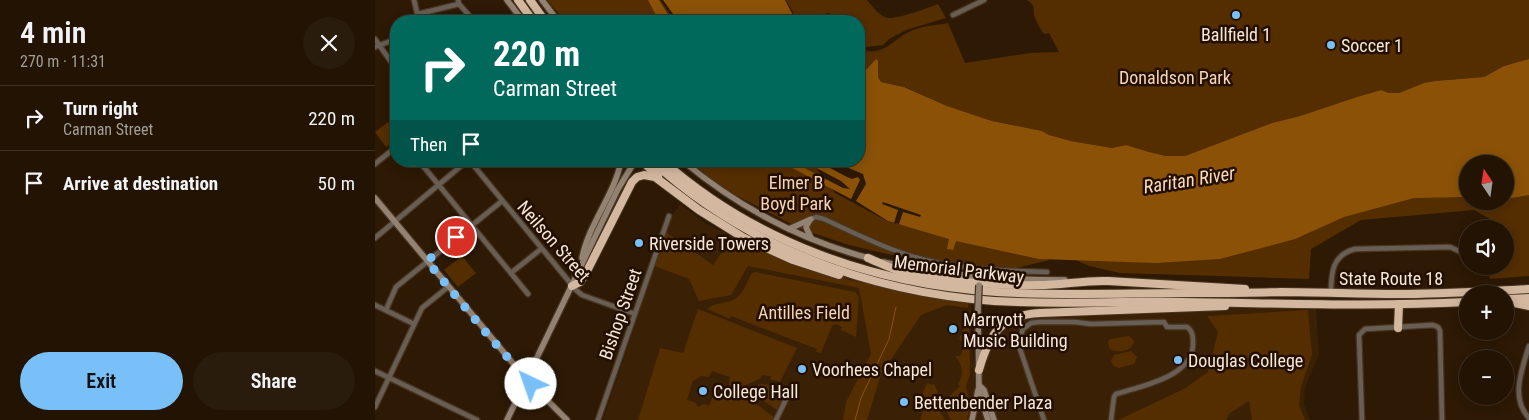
<!DOCTYPE html>
<meta charset="utf-8">
<style>
:root{--surface:#221303;--page:#2a1c0d;--text:#f1f3f6;--muted:#a29e9a;--line:#3f3225;--accent:#79bff8}
body{margin:0;font-family:"Roboto Condensed",sans-serif;background:var(--page);color:var(--text);height:100vh;display:flex;flex-direction:column;font-size:19px;white-space:nowrap}
*{box-sizing:border-box;margin:0}
p{font-size:16px;color:var(--muted)}
.icon{flex:none;width:28px;height:28px;fill:none;stroke:currentColor;stroke-width:2;stroke-linecap:round;stroke-linejoin:round}
.map{position:relative;flex:1;overflow:hidden}
.sheet{display:flex;flex-direction:column;background:var(--surface);width:375px}
.sheet>*{flex:none}
.banner{position:absolute;left:15px;top:15px;width:475px;height:152px;border-radius:20px;box-shadow:0 2px 12px #0003,0 0 0 1px var(--line);background:#00695c;color:#fff;overflow:hidden}
.needle{width:32px;rotate:347deg}
.fabs{position:absolute;left:1084px;top:155px;display:grid;gap:10px}
.fabs a{display:grid;place-items:center;width:55px;height:55px;border-radius:50%;background:var(--surface);box-shadow:0 2px 12px #0003,0 0 0 1px var(--line);font-size:25px}
.pin{position:absolute;display:grid;place-items:center;width:42px;height:42px;color:#fff;margin:-21px;border:2px solid #fff;border-radius:50%;box-shadow:0 1px 5px #0007}
.me{position:absolute;width:55px;margin:-28px;rotate:318deg;stroke-linejoin:round;filter:drop-shadow(0 0 4px #0008)}
.turn{display:flex;align-items:center;gap:18px;height:105px;padding:0 20px;font-size:22px}
.turn .icon{width:65px;height:65px;stroke-width:2.5}
.turn b{display:block;font-size:35px;line-height:42px}
.then{display:flex;align-items:center;height:48px;padding:0 20px;background:#0003;gap:10px;font-size:19px}
.round{display:grid;place-items:center;flex:none;width:52px;height:52px;border-radius:26px;background:var(--page)}
.head{display:flex;align-items:center;justify-content:space-between;height:85px;padding:0 20px}
h1{font-size:30px;font-weight:600;line-height:38px}
.cta{display:flex;gap:10px;margin-top:auto;padding:10px 20px}
.cta a{flex:1;height:58px;border-radius:30px;background:var(--accent);color:#111;font-size:20px;font-weight:600;line-height:58px;text-align:center}
.cta a+a{background:var(--page);color:var(--text)}
ul{padding:0;list-style:none}
li{display:flex;align-items:center;gap:15px;height:65px;padding:0 20px;border-top:1px solid var(--line)}
li div{flex:1}
li b{display:block;font-size:19px}
li em{font-style:normal}
main{display:flex;flex:1;min-height:0}
.map>svg:first-child{display:block}
</style>
<main>
<section class="sheet">
<div class="head"><div><h1>4 min</h1><p>270 m · 11:31</p></div><a class="round"><svg class="icon" aria-label="close" viewBox="0 0 24 24"><path d="M6 6l12 12M18 6L6 18"/></svg></a></div>
<ul>
<li><svg class="icon" aria-label="right" viewBox="0 0 24 24"><path d="M7 20v-9h11M14 6l5 5-5 5"/></svg><div><b>Turn right</b><p>Carman Street</p></div><em>220 m</em></li>
<li><svg class="icon" aria-label="arrive" viewBox="0 0 24 24"><path d="M6 21V4h12l-3 4 3 4H6"/></svg><div><b>Arrive at destination</b></div><em>50 m</em></li>
</ul>
<div class="cta"><a>Exit</a><a>Share</a></div>
</section>
<div class="map">
<svg width="1154" height="420" viewBox="0 0 1154 420">
<rect width="100%" height="100%" fill="#2d1904"/>
<polygon fill="#3a2004" points="305,204 333,225 390,250 475,278 596,302 596,336 600,372 613,344 624,334 643,322 659,316 941,305 944,354 930,388 929,404 935,420 228,420 296,217"/>
<g fill="#552e00">
<polygon points="172,0 285,0 300,21 190,21"/>
<path d="M411,0H492C498,7 504,16 513,18C523,19 553,8 563,4L571,18L531,30L514,39L508,45L491,47L484,29V21H466L454,13L450,14L446,21H423Z"/>
<path d="M652,0H1154V59L1129,66L1109,77L1060,81L1049,83L1024,93H1014L1006,90L982,97L925,116L897,123L810,156H791L774,152L751,145L737,148L696,141L674,135L667,131L617,121L572,106L530,87L506,82L503,77L501,59L486,75H484V50C513,56 515,40 538,30C548,26 562,25 573,23L590,63L655,53L684,52L674,33L669,34C666,30 662,23 660,18C657,10 662,6 652,0Z"/>
<polygon points="13,122 17,127 21,124 21,139 11,147 0,132"/>
<polygon points="315,161 436,161 460,193 514,222 675,260 624,272 568,267 474,245 426,229 345,187"/>
<polygon points="1092,182 1092,201 1130,201 1130,193 1154,187 1154,276 1115,279 1114,275 1108,266 1130,266 1130,249 1136,244 1129,227 1099,210 986,220 936,249 934,279 745,273 714,266 699,259"/>
<polygon points="289,231 338,265 359,235 389,251 475,280 593,303 593,308 572,305 546,315 506,374 492,420 468,420 471,402 496,354 484,288 373,266 356,295 324,301 314,279 277,265"/>
<polygon points="87,256 101,273 83,287 69,270"/>
<path d="M380,272L480,292L484,297L481,337L466,330L467,327L461,324L457,326L446,353L441,352L442,349L356,316L355,319L332,309C340,302 349,304 358,300C368,296 372,281 377,273Z"/>
<polygon points="323,309 422,348 405,382 395,379 396,376 387,375 386,378 371,385 367,390 354,386 355,377 337,371 334,377 326,376 318,381 312,400 320,402 323,407 329,404 334,406 341,390 347,392 355,389 370,396 399,417 398,420 263,420 285,348 308,353"/>
<polygon points="933,310 937,355 926,387 924,405 930,420 877,420 874,401 855,413 851,420 743,420 809,389 833,372 843,332 832,316"/>
<path d="M594,316L595,375L591,386L595,403L592,420H577L575,419L568,403L585,386L583,384C589,374 588,365 580,356H585L591,344L584,339Z"/>
<path d="M754,336L759,341C758,352 741,354 734,348L733,342L735,339Z"/>
<polygon points="756,351 762,357 759,364 744,368 738,366 736,360 739,355"/>
<path d="M552,383L557,385L559,384L563,392C562,397 556,399 552,399L547,395Z"/>
<polygon points="387,384 401,386 409,391 408,399 402,410 379,394 378,389 383,385"/>
<polygon points="556,406 563,408 570,420 545,420 548,411"/>
</g>
<g fill="#8b5207">
<polygon points="273,0 284,0 297,21 284,21"/>
<polygon points="288,0 410,0 421,21 303,21"/>
<polygon points="501,59 503,61 503,77 506,82 529,87 572,106 617,121 667,131 674,135 696,141 737,148 751,145 774,152 791,156 810,156 897,123 925,116 982,97 1006,90 1014,93 1024,93 1049,83 1060,81 1109,77 1129,66 1154,59 1154,195 1130,199 1130,164 1092,164 1092,197 1039,198 969,217 920,239 845,259 781,263 664,259 581,241 578,250 572,249 574,239 513,221 481,201 491,184 488,174 457,161 484,161 484,75 486,75"/>
<polygon points="404,161 416,161 468,188 475,189 466,181 428,161 442,161 472,177 477,179 483,177 485,180 476,199"/>
</g>
<polygon fill="#2d1904" points="508,202 546,215 545,217 528,212 524,224 519,223 523,210 507,204"/>
<g fill="none" stroke-linecap="round" stroke-linejoin="round">
<polyline stroke="#8b5207" stroke-width="1" points="480,420 486,398 514,339 521,307"/>
<defs>
<g id="street">
<polyline points="39,0 44,21"/>
<polyline points="83,0 84,4 99,21"/>
<polyline points="43,14 84,4"/>
<polyline points="578,15 609,0"/>
<polyline points="0,39 21,69"/>
<polyline points="0,47 21,39"/>
<polyline points="44,161 153,294"/>
<polyline points="95,161 201,290 207,295 260,314"/>
<polyline points="0,164 21,147"/>
<path d="M436,219L441,217L449,219C475,231 502,245 530,254C573,269 627,271 672,272"/>
<polyline points="0,238 92,161"/>
<polyline points="136,273 166,249"/>
<path d="M956,293C956,273 957,255 980,249L1075,247L1086,252L1091,262"/>
<polyline points="0,305 39,324"/>
<polyline points="11,310 21,287 127,201"/>
<path d="M1154,346C1147,369 1135,398 1154,418"/>
<polyline points="0,371 102,420"/>
<polyline points="0,407 47,308 73,287"/>
<polyline points="223,420 294,216"/>
<polyline points="401,420 414,393"/>
<path d="M669,420L643,343L648,329L656,323L665,322H700L716,324L789,322L792,327H812C818,331 818,337 818,344C818,377 766,386 741,394L739,397L736,420"/>
<polyline points="987,420 984,335 990,329 1058,325 1063,327 1065,331 1067,420"/>
</g>
<g id="secondary">
<polyline points="132,0 148,21"/>
<polyline points="167,0 183,21"/>
<path d="M308,161C363,207 428,241 497,259"/>
<polyline points="0,198 151,379 192,420"/>
<polyline points="435,220 431,227 436,238"/>
<polyline points="414,229 436,219"/>
<path d="M207,258C214,223 240,194 246,161"/>
<path d="M508,262C568,276 629,280 690,280"/>
<polyline points="603,308 604,392 613,420"/>
<polyline points="604,385 609,390 619,420"/>
<polyline points="132,420 243,189 260,161"/>
<polyline points="597,420 603,390"/>
</g>
<g id="highway">
<polyline points="143,0 158,21"/>
<polyline points="155,0 170,21"/>
<polyline points="267,161 283,176"/>
<path d="M277,161C371,247 494,292 619,301C681,305 744,301 806,302C902,303 997,307 1092,302"/>
<path d="M288,161C381,243 499,284 622,292C686,296 751,293 816,293C846,293 876,293 906,292C945,292 984,294 1023,294C1067,294 1110,291 1154,289"/>
<path d="M493,258C503,262 512,267 522,270C561,281 623,286 664,285C687,285 710,280 733,281L870,289"/>
<polyline points="197,286 205,282 210,275 257,182 262,177 269,175 280,177 324,210 369,238 418,260 464,275"/>
<polyline points="1132,299 1154,298"/>
<polyline points="1130,301 1154,306"/>
<polyline points="1023,328 1024,304"/>
<path d="M604,370C614,335 625,315 665,313L850,306"/>
</g>
</defs>
<use href="#street" stroke="#493622" stroke-width="7"/>
<use href="#secondary" stroke="#493622" stroke-width="8"/>
<use href="#highway" stroke="#493622" stroke-width="10"/>
<use href="#street" stroke="#695e54" stroke-width="4.5"/>
<use href="#secondary" stroke="#938272" stroke-width="5.5"/>
<use href="#highway" stroke="#d3b89f" stroke-width="8"/>
<defs>
<polyline id="secondary-bridge" points="603,308 604,285"/>
</defs>
<use href="#secondary-bridge" stroke="#493622" stroke-width="8" stroke-linecap="butt"/>
<use href="#secondary-bridge" stroke="#938272" stroke-width="5.5"/>
</g>
<g fill="none" stroke-linecap="round" stroke-linejoin="round">
<polyline stroke="#79bff8" stroke-width="9" stroke-dasharray="0 16.2" points="81,237 52,261 113,335 156,384"/>
</g>
<g fill="#79bff8" stroke="#230f00" stroke-width="2">
<circle cx="861" cy="15" r="5"/>
<circle cx="956" cy="45" r="5"/>
<circle cx="264" cy="243" r="5"/>
<circle cx="578" cy="329" r="5"/>
<circle cx="803" cy="360" r="5"/>
<circle cx="427" cy="369" r="5"/>
<circle cx="328" cy="391" r="5"/>
<circle cx="529" cy="402" r="5"/>
</g>
<g text-anchor="middle" dominant-baseline="central" stroke-width="5" stroke-linejoin="round" paint-order="stroke">
<g font-size="18" fill="#f5e7da" stroke="#230f00" text-anchor="start">
<text x="861" y="34" text-anchor="middle">Ballfield 1</text>
<text x="966" y="45">Soccer 1</text>
<text x="274" y="243">Riverside Towers</text>
<text x="588" y="319">Marryott<tspan x="588" dy="21">Music Building</tspan></text>
<text x="813" y="360">Douglas College</text>
<text x="437" y="369">Voorhees Chapel</text>
<text x="338" y="391">College Hall</text>
<text x="539" y="402">Bettenbender Plaza</text>
</g>
<g font-size="18" fill="#f6d4b6" stroke="#230f00">
<text x="800" y="77">Donaldson Park</text>
<text x="421" y="182">Elmer B<tspan x="421" dy="21">Boyd Park</tspan></text>
<text x="429" y="312">Antilles Field</text>
</g>
<g font-size="18" fill="#f5e7da" stroke="#230f00">
<text transform="translate(179 241) rotate(49)">Neilson Street</text>
<text transform="translate(584 269) rotate(7)">Memorial Parkway</text>
<text x="1016" y="278">State Route 18</text>
<text transform="translate(245 314) rotate(-71)">Bishop Street</text>
</g>
<g font-size="19" font-style="italic" fill="#fddbbc" stroke="#230f00">
<text transform="translate(814 180) rotate(-9)">Raritan River</text>
</g>
</g>
</svg>
<div class="fabs">
<a><svg class="needle" viewBox="-14 -14 28 28"><path d="M0-13l5 13h-10z" fill="#e53935"/><path d="M0 13l5-13h-10z" fill="#a29e9a"/></svg></a>
<a><svg class="icon" aria-label="sound" viewBox="0 0 24 24"><path d="M4 9h4l5-4v14l-5-4H4zM17 9q2 3 0 6"/></svg></a>
<a>+</a>
<a>−</a>
</div>
<div class="pin" style="left:81px;top:237px;background:#d93025"><svg class="icon" aria-label="arrive" viewBox="0 0 24 24"><path d="M6 21V4h12l-3 4 3 4H6"/></svg></div>
<svg class="me" style="left:156px;top:384px" viewBox="-20 -20 40 40"><circle r="19" fill="#fff"/><path d="M0-13L10 11 0 6-10 11z" fill="#79bff8"/></svg>
<div class="banner">
<div class="turn"><svg class="icon" aria-label="right" viewBox="0 0 24 24"><path d="M7 20v-9h11M14 6l5 5-5 5"/></svg><div><b>220 m</b>Carman Street</div></div>
<div class="then">Then<svg class="icon" aria-label="arrive" viewBox="0 0 24 24"><path d="M6 21V4h12l-3 4 3 4H6"/></svg></div>
</div>
</div>
</main>
